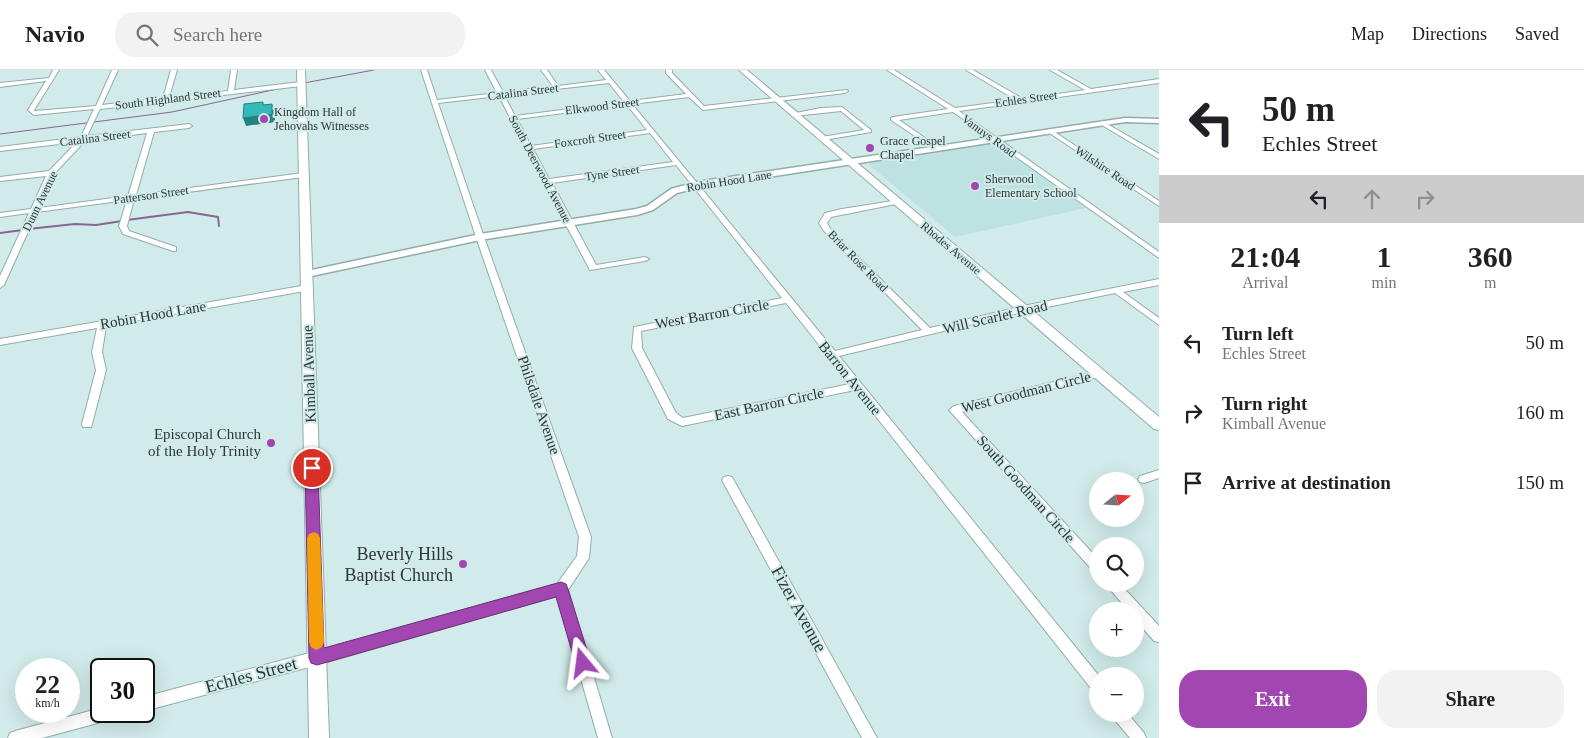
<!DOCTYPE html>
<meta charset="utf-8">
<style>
:root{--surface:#fff;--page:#f2f2f2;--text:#202124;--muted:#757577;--line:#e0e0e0;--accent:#a247b2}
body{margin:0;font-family:"Times New Roman",serif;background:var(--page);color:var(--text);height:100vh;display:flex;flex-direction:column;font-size:19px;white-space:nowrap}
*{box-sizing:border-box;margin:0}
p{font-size:16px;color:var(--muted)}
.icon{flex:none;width:28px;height:28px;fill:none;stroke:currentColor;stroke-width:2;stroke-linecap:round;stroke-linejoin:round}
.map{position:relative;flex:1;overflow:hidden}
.sheet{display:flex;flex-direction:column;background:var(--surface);width:425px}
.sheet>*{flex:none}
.guide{background:#fff;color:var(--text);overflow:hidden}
.needle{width:32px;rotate:72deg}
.tools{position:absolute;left:1089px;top:402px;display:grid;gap:10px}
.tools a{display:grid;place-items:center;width:55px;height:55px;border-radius:50%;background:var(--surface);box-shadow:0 5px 20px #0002;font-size:25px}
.speed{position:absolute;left:15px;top:588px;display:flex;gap:10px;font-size:25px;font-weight:700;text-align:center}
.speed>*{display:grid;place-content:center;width:65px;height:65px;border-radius:50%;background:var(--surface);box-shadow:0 5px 20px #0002;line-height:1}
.speed small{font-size:12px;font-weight:400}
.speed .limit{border:2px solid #111;border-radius:8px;background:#fff;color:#111}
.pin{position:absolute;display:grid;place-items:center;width:42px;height:42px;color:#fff;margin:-21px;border:2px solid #fff;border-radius:50%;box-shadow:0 1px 5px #0007}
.me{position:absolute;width:55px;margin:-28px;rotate:344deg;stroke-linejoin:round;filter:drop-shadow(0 0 4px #0008)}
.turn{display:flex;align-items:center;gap:18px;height:105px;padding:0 20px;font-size:22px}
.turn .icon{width:65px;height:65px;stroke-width:2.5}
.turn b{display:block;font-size:35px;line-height:42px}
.lanes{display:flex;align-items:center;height:48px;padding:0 20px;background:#0003;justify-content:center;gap:25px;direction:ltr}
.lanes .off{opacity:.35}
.eta{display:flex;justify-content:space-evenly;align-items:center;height:85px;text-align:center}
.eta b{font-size:30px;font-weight:800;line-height:35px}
.button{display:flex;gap:10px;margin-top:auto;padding:10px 20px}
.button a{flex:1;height:58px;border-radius:20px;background:var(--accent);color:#fff;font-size:20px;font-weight:800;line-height:58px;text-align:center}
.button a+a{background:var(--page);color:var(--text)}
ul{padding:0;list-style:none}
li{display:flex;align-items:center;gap:15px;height:70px;padding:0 20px}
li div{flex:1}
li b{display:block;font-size:19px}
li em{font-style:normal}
header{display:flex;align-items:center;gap:30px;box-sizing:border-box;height:70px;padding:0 25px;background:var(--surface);border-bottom:1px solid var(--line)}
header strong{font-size:24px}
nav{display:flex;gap:28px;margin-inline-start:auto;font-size:18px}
.search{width:350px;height:45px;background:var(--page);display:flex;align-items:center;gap:12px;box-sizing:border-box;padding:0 18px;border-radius:20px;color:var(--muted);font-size:19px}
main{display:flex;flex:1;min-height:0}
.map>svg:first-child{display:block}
</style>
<header>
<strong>Navio</strong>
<div class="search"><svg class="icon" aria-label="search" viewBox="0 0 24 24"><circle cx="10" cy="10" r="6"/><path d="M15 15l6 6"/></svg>Search here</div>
<nav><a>Map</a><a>Directions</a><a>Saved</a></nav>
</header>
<main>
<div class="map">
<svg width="1159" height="668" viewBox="0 0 1159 668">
<rect width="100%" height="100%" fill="#d1ebea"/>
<polygon fill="#bee1e1" points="990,72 994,72 1086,138 955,167 869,95 869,91"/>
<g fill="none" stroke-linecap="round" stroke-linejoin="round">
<g stroke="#896592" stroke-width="1">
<polyline points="304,13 374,0"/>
<polyline points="0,64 172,42 282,18"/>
</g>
<g stroke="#896592" stroke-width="2">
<polyline points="127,150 188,142 218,147 219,156"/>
<polyline points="28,159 75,154 96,155 122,151"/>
<polyline points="0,163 23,160"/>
</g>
<defs>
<g id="minor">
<path d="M53,0H59L34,40L35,41L96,36L112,0H118L102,35L163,28L171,0H177L169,27L228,21L231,0H237L234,20L301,12L304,14L301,16L100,39L87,66L189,54L192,56L189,58L154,62L136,125L303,103L306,105L303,107L134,129L127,156L129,161L176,177V181H173L123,164L119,156L127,130L37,142L4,215L0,218V206L29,143L0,147V143L31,139L46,106L0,111V107L49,101L77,72L0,81V77L81,67L94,39L34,45L28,40L46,11L0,17V13L49,8ZM147,63L128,126L39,138L54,104L85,71Z"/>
<path d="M421,0H427L437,30L497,23L485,0H491L503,22L553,16L541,0H547L558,16L606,10L598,0H604L630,31L686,24L666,3V0H672V3L704,36L847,20L848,21L845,23L703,40L689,27L632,34L835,281L922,260L824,161L819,153L825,143L842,139L899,130V134H896L831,147L827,153L831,160L930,258L1023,236L1159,209V215L1123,222L1159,248V255L1115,223L1023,242L839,286L1099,606H1098V623L1093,621L855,320L682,356L668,349L632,278L634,257L782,228L676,95L552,113L596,195L645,187L649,189L645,191L590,200L543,112L499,26L438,33L484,167L591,467L589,488L568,520L612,668H598L557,526L317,595L144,641V627L317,581L557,514L577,486L579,467L476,167ZM609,13L624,32L515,46L504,25ZM627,35L647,60L531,76L517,49ZM650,63L673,92L549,109L533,79ZM786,233L850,314L683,348L676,343L642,278L641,261Z"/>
<polygon points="887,0 894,0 955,38 1016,30 966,0 973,0 1023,29 1085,20 1050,0 1057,0 1091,19 1159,9 1159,13 959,41 1159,182 1159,188 953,42 899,50 938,77 939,78 936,80 891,50 891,48 893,47 948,39"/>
<polygon points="842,37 871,60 871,62 824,70 822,69 822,67 864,60 841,41 794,46 791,44 821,38"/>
<polygon points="1102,51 1159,84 1159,89 1100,54 1099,53"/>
<polygon points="1050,59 1159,131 1159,136 1048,62 1048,60"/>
<polygon points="307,215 310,216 310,220 106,256 102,282 106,300 92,354 91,357 83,357 82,354 96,300 92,282 97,258 0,275 0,269"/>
<polygon points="1099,301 1102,302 1104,304 1102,306 962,342 1098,489 1098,503 1094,502 949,340 954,336"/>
<polygon points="1159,400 1159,408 1144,413 1140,412 1138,409 1140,406"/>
<polygon points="728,406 732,407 877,668 862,668 722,410 724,407"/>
<polygon points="1106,514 1120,514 1159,556 1159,572 1154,571 1135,549 1135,541 1128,541"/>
<polygon points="101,638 101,641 123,641 121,646 116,648 42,668 8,668 10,663 15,661"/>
<polygon points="1112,644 1128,644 1144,663 1146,668 1130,668 1114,649"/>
</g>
<polygon id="tertiary" points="1125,48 1159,49 1159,53 1125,52 697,118 677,123 653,140 637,145 480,170 307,207 302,204 307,201 480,164 636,139 647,136 671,119 696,112"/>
<g id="secondary">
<polygon points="297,0 305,0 329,668 309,668"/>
<polygon points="739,0 747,0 1159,347 1159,360 1154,359"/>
</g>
</defs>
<use href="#minor" stroke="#93acab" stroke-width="2"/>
<use href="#tertiary" stroke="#93acab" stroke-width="3"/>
<use href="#secondary" stroke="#93acab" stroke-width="2"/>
<use href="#minor" fill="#fff" fill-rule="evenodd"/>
<use href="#tertiary" fill="#fff" fill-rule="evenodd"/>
<use href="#secondary" fill="#fff" fill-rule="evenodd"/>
</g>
<polygon fill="#248283" points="272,34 275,42 275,52 246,56 243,48"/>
<polygon fill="#33babb" stroke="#248283" points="263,32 263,35 272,34 272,44 243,48 244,34"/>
<polygon fill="#a247b2" stroke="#692e74" points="312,393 316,395 318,398 324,578 561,512 566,514 568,519 591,593 588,599 583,601 577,599 556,527 317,595 311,593 309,588 305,398 307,395"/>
<polygon fill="#f59e0b" points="314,462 318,464 320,468 324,572 322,577 316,580 311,577 309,572 307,468 309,464"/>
<g fill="#a247b2" stroke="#d1ebea" stroke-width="2">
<circle cx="264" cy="49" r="5"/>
<circle cx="870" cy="78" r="5"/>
<circle cx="975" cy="116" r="5"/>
<circle cx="271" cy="373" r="5"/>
<circle cx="463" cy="494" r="5"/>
</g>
<g text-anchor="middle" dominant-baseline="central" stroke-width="4" stroke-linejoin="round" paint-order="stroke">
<g font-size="12" fill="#2c3636" stroke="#d1ebea">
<text transform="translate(523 22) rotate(-7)">Catalina Street</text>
<text transform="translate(168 29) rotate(-7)">South Highland Street</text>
<text transform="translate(1026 29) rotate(-8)">Echles Street</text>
<text transform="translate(602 36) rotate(-7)">Elkwood Street</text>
<text transform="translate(989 66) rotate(36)">Vanuys Road</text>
<text transform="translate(95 68) rotate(-7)">Catalina Street</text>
<text transform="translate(590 69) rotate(-8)">Foxcroft Street</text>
<text transform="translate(1105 98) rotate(34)">Wilshire Road</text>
<text transform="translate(540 99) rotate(62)">South Deerwood Avenue</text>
<text transform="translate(612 103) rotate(-8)">Tyne Street</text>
<text transform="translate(729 111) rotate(-9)">Robin Hood Lane</text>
<text transform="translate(151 125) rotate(-8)">Patterson Street</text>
<text transform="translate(40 131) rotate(-64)">Dunn Avenue</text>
<text transform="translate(951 178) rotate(40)">Rhodes Avenue</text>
<text transform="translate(858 191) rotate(46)">Briar Rose Road</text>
</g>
<g font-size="12" fill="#2c3636" stroke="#d1ebea" text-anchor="start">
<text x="274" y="42">Kingdom Hall of<tspan x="274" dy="14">Jehovahs Witnesses</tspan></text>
<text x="880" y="71">Grace Gospel<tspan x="880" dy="14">Chapel</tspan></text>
<text x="985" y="109">Sherwood<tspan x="985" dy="14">Elementary School</tspan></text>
</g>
<g font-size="15" fill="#2c3636" stroke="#d1ebea">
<text transform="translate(712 244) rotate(-10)">West Barron Circle</text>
<text transform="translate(153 245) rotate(-10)">Robin Hood Lane</text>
<text transform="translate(995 247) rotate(-13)">Will Scarlet Road</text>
<text transform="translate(309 304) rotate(-92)">Kimball Avenue</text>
<text transform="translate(850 308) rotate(51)">Barron Avenue</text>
<text transform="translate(1026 322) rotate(-14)">West Goodman Circle</text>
<text transform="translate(769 334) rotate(-12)">East Barron Circle</text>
<text transform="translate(539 335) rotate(71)">Philsdale Avenue</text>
<text transform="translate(1026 419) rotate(48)">South Goodman Circle</text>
</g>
<g font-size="15" fill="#2c3636" stroke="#d1ebea" text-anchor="end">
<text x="261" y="364">Episcopal Church<tspan x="261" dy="17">of the Holy Trinity</tspan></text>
</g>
<g font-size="18" fill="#2c3636" stroke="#d1ebea" text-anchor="end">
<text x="453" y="484">Beverly Hills<tspan x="453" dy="21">Baptist Church</tspan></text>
</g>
<g font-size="18" fill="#2c3636" stroke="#d1ebea">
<text transform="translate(799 539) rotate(61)">Fizer Avenue</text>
<text transform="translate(251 605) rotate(-15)">Echles Street</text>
</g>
</g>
</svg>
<div class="tools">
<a><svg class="needle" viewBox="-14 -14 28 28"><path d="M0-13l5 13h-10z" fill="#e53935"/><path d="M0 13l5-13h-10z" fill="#757577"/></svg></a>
<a><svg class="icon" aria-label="search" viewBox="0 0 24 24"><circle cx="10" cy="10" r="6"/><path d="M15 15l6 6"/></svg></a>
<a>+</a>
<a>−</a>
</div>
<div class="speed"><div>22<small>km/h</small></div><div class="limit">30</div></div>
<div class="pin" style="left:312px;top:398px;background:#d93025"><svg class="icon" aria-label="arrive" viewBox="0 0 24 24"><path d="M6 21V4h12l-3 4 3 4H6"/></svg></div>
<svg class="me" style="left:583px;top:593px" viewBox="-20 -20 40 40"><path d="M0-17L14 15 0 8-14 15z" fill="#a247b2" stroke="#fff" stroke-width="4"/></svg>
</div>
<section class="sheet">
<div class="guide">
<div class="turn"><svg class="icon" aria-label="left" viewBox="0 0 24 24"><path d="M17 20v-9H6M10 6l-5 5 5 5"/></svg><div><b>50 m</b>Echles Street</div></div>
<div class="lanes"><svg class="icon" aria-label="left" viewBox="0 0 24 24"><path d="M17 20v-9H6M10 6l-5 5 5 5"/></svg><svg class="icon off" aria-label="ahead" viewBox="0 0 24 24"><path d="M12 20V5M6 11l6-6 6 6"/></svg><svg class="icon off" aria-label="right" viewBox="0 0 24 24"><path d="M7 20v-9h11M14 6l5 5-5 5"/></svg></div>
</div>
<div class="eta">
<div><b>21:04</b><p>Arrival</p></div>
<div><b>1</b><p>min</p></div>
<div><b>360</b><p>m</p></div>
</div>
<ul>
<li><svg class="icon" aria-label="left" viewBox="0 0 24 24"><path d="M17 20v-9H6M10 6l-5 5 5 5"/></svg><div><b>Turn left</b><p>Echles Street</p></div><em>50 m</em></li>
<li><svg class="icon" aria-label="right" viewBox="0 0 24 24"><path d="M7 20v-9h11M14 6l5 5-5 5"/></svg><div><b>Turn right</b><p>Kimball Avenue</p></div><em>160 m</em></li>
<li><svg class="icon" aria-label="arrive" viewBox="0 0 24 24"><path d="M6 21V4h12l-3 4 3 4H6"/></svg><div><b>Arrive at destination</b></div><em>150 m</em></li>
</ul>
<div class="button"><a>Exit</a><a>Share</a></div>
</section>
</main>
